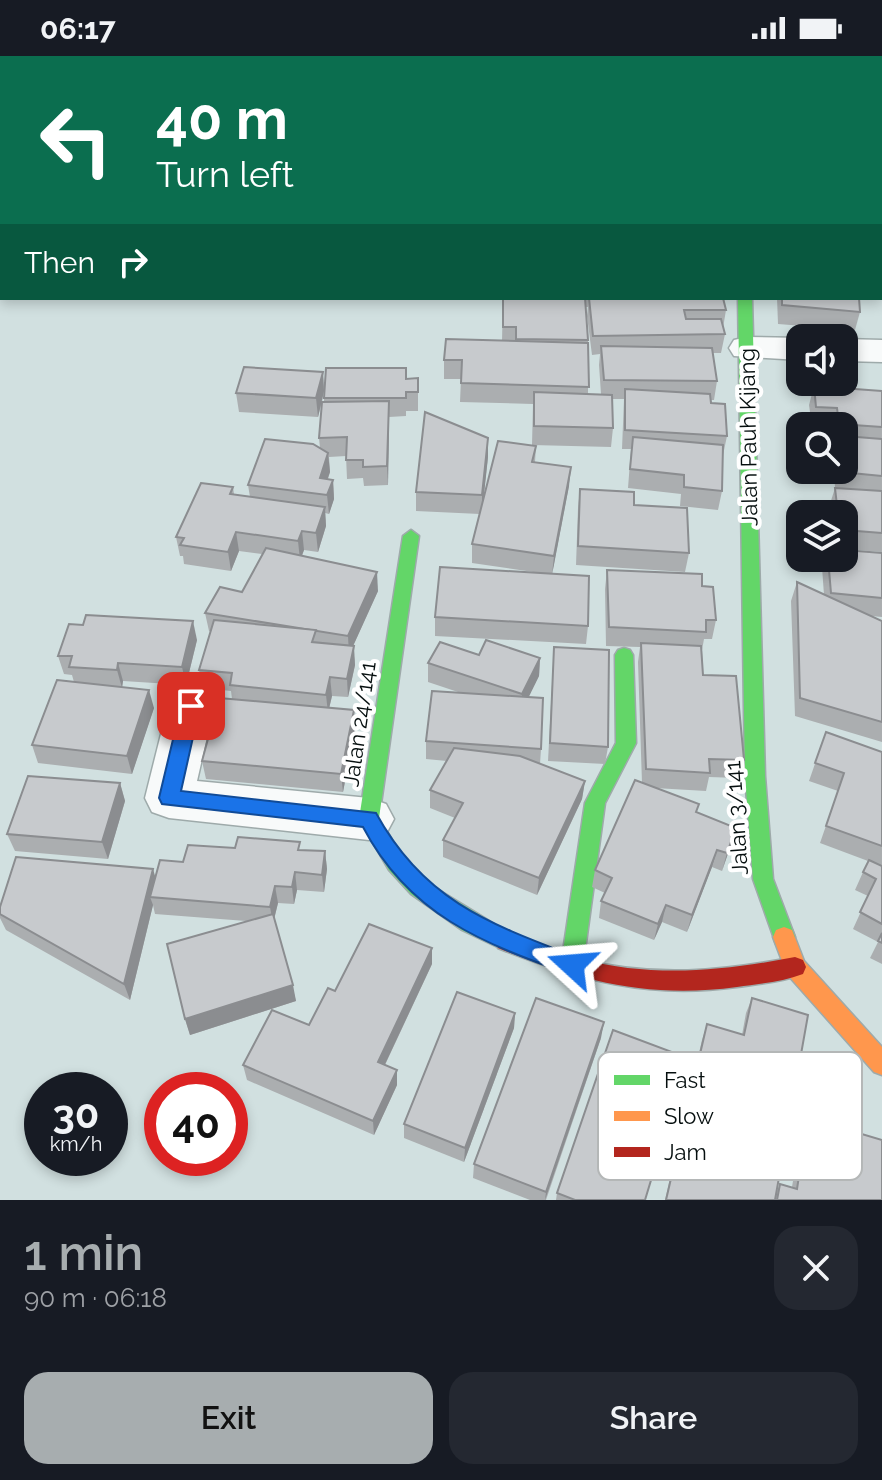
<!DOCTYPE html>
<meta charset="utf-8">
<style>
:root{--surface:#171b24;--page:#242831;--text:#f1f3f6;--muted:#9ea1a6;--accent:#a7adaf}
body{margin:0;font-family:Raleway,sans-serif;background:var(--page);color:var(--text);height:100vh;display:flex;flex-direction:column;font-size:30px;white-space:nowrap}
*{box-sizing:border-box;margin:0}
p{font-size:26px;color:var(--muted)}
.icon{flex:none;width:44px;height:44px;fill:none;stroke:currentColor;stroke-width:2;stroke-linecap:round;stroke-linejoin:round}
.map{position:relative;height:1144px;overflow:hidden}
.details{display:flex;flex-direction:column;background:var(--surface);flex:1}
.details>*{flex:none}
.hud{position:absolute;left:0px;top:0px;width:882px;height:244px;box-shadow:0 4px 12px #0003;background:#0b6e4f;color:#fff;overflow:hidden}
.controls{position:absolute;left:786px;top:268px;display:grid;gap:16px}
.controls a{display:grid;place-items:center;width:72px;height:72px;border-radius:16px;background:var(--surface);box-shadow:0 4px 12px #0003;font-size:40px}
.speed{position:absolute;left:24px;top:1016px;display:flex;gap:16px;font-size:40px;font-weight:700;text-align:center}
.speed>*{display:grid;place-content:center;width:104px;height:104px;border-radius:50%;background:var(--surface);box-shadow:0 4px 12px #0003;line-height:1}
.speed small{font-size:20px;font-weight:400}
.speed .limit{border:12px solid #d22;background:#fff;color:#111}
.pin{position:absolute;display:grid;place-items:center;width:68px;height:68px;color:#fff;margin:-34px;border-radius:16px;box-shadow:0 4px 12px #0006}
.me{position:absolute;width:88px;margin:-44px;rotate:289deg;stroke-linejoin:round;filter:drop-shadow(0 0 6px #0008)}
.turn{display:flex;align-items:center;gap:28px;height:168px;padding:0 24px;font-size:36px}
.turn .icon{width:104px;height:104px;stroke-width:2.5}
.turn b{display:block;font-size:56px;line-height:68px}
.then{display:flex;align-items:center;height:76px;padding:0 24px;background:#0003;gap:16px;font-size:30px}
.round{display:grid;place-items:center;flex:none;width:84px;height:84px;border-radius:24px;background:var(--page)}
.head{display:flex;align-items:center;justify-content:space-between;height:136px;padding:0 24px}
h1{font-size:48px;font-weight:600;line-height:60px;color:var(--accent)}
.action{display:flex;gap:16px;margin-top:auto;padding:16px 24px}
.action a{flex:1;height:92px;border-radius:24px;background:var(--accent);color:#111;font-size:32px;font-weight:600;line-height:92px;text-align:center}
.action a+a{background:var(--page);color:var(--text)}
.status{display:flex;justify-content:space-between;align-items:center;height:56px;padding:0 40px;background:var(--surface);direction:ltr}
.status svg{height:22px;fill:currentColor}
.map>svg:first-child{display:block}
</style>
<div class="status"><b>06:17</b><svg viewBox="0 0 49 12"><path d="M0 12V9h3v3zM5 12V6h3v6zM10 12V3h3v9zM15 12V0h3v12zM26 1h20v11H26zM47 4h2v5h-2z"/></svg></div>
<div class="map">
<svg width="882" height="1144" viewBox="0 0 882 1144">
<rect width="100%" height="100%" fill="#d1e0e0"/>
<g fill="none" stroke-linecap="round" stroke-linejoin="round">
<defs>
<g id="street">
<polygon points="722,0 750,0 751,2 723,2"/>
<rect x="880" y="119" width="2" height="20"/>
<polygon points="747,281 802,282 800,304 734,300 729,292 734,284"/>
<polygon points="844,283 882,284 882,306 844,305"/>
<polygon points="191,632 207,637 214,650 197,725 369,742 386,748 394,763 386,778 369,784 169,762 152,756 145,742 168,650 175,637"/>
</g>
<g id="fast">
<polygon points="738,242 752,242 765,720 773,823 795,881 792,888 784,891 776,888 753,823 745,720"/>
<path d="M411,474L419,480L379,762C393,785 406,811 428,827C443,838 513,877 517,885L514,892L506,895L462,874L411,838L389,814L359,763L403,480Z"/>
<polygon points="624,592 630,594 633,599 636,687 605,747 583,909 580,916 572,919 564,916 561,909 585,747 616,687 615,599 618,594"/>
</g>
<polygon id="slow" points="784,871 792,874 804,905 882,991 882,1019 874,1016 787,918 773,881 776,874"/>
<path id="jam" d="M506,875C531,885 556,896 581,903C653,922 723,915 795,901L803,904L806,911L803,918C782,926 758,928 737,931C648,943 580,925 498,892L495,885L498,878Z"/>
</defs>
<use href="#street" stroke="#9eaaaa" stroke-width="3"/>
<use href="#fast" stroke="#9eaaaa" stroke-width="3"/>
<use href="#slow" stroke="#9eaaaa" stroke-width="3"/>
<use href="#jam" stroke="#9eaaaa" stroke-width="3"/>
<use href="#street" fill="#f8fafa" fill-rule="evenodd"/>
<use href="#fast" fill="#63d668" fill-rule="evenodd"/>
<use href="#slow" fill="#ff974d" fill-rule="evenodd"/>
<use href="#jam" fill="#b3261e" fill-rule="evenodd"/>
<defs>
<g id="rail">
<polyline points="307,2 311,0"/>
<polyline points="436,2 441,0"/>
</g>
</defs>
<use href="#rail" stroke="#bec3c3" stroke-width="6"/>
<use href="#rail" stroke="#fff" stroke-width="4" stroke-dasharray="13" stroke-linecap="butt"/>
</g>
<g fill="#abaeb0" fill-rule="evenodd">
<polygon points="778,0 881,0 882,36 880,36 880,2 778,2"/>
<polygon points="880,47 882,48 882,99 880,99"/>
<path d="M503,242H725L724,245L726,254L723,272L725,278L721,297H712L717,325L714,344H711L727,380L723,399L722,435L718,454L680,450L681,438L628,432L631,393H622L624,343H612L613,372L611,391L532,389L533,348L460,346L461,323H444V304L502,285ZM586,251H588L587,260L592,299L600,298L599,309L601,338H588V284Z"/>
<polygon points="777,242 859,242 860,256 855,274 778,268"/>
<polygon points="323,316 324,335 322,346 324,346 324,342 406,323 418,322 418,355 406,355 406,360 389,361 388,429 364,430 363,422 347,423 346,400 329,401 330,416 328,423 333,424 334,443 329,458 325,457 326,470 318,496 304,494 302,500 378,535 353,590 355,609 348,641 332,640 329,652 354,654 355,673 343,736 206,723 202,705 232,643 231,635 203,632 199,614 211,576 209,575 205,557 242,536 262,498 239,495 231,515 184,508 183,500 180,500 176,481 233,431 234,438 250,441 248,429 320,392 319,382 322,346 318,361 239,356 236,337"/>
<polygon points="814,330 882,335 882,496 844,493 844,458 830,458 829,451 835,432 834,414 844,414 844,370 812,370 809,349"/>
<polygon points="536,390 535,406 569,430 552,518 588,570 586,588 435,580 435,561 540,517 472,507 472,488 480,458 416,455 416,436 488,401 483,444"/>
<polygon points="580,433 634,449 689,497 685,516 576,509 578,452"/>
<polygon points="882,497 882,561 871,560 882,565 882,686 795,660 791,545 797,526 824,539 822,511 824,502"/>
<polygon points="607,514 702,530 716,564 712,583 704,583 702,594 703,619 744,704 739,722 709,721 706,735 655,732 699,748 696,757 736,772 722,815 712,811 687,876 662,866 654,884 599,862 601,845 605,837 592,831 595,814 642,727 638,606 640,591 606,590 605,533"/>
<polygon points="197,584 186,629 123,625 122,631 154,652 132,718 38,707 32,689 74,626 72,619 64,618 58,600"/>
<polygon points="554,591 608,691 605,708 548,705"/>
<polygon points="479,599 540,602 539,620 528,641 541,693 540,708 585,725 582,743 537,839 443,801 443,784 455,762 430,752 430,734 447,705 426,703 426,685 461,637 428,626 428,607"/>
<polygon points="826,676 882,696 882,908 870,902 878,886 853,873 868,840 855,834 868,805 820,787 838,735 809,725"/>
<polygon points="120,727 125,745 108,803 15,795 7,778"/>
<polygon points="235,792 325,795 327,813 324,836 297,834 294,848 278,847 274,864 296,945 190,979 185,963 246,865 155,858 153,849 130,944 6,874 0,862 0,858 155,822 183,806"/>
<polygon points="432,908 385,1009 397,1014 397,1029 374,1079 247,1024 243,1009 309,969 335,935"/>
<polygon points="752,942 777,1135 780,1128 792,1131 801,1076 808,1062 882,1144 665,1144 702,984 707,968 742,979 746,957"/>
<polygon points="515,957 514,972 464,1106 404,1082 404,1068"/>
<polygon points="601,982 546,1144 530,1144 473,1122 474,1108"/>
<polygon points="557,1137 645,1144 556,1144"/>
</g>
<g fill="#8b8d90">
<polygon points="323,316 324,335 318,361 316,342"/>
<polygon points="389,345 389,364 388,429 387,410"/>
<polygon points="488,382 488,401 482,458 482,439"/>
<polygon points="328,397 330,416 322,438 320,422"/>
<polygon points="571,411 569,430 552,519 554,500"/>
<polygon points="333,424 334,443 329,458 327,439"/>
<polygon points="325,451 326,470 318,496 316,477"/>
<polygon points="302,475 304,494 300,504 298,485"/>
<polygon points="236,476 239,495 231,515 228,496"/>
<polygon points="377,516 378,535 349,599 348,580"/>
<polygon points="193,565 197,584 186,629 182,611"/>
<polygon points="354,590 355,609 348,641 347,623"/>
<polygon points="540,602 539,620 521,657 522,638"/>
<polygon points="118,607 123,625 122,632 117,614"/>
<polygon points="330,621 332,640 328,657 326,639"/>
<polygon points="149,634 154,652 132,718 127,700"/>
<polygon points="354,654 355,673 343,736 341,718"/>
<polygon points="585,725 582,743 537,839 539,822"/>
<polygon points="120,727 125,745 108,803 102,786"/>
<polygon points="736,772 731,789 722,815 727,797"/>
<polygon points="717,794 712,811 687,876 692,859"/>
<polygon points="325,795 327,813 324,836 322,819"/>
<polygon points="153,813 158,830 150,841 153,849 130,944 124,928"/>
<polygon points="295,816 297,834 294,848 292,831"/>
<polygon points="275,830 278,847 273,867 270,851"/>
<polygon points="666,849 662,866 654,884 658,868"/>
<polygon points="432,892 432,908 379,1021 378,1006"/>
<polygon points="293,929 296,945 190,979 185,963"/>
<polygon points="515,957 514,972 464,1106 465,1092"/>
<polygon points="604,966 601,982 545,1144 546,1136"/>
<polygon points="397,1014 397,1029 374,1079 373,1065"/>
</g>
<g fill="#c7cacd" stroke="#8b8d90" stroke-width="2">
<rect x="538" y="0" width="68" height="2"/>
<polygon points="608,0 698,0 698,2 609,2"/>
<polygon points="778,0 829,0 830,2 778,2"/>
<polygon points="833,0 881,0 882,18 880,18 880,2 833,2"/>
<polygon points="880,47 882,48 882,80 880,80"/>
<polygon points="503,242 585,242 588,284 516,283 516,271 503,271"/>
<polygon points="589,242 723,242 726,254 684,254 686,263 721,263 725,278 593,280"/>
<polygon points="782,242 859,242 860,256 782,249"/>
<polygon points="446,283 588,287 589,331 461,327 462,304 444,304"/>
<polygon points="601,290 712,292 717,325 604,324"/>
<polygon points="244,311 323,316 316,342 236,337"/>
<polygon points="326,312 406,312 406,323 418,322 418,336 406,336 406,342 324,342"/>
<polygon points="814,330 882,335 882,371 839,368 837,352 816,351"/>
<polygon points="625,333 710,338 711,347 725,348 727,380 625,374"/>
<polygon points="534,336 612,339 613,372 534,370"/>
<polygon points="389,345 387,410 363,411 363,404 346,404 347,381 319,382 322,346"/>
<polygon points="425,356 488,382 482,439 416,436"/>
<polygon points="844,380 882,383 882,420 841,416 841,414 844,414"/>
<polygon points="633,381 723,389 722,435 684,431 684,419 630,413"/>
<polygon points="265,383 313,388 328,397 320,422 333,424 327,439 248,429"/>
<polygon points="498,385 536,390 532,406 571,411 554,500 472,488"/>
<polygon points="201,427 233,431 230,438 325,451 316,477 302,475 298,485 236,476 228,496 180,489 184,482 176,481"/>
<polygon points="835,432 882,435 882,477 844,474 844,458 838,458"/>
<polygon points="580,433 634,436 634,449 687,452 689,497 578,490"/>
<polygon points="266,492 377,516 348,580 205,557 220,531 242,536"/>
<polygon points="844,494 882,497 882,542 831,537 828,502 844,502"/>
<polygon points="440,511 589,520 588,570 435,561"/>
<polygon points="607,514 702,518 702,530 713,531 716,564 706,564 706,576 609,571"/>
<polygon points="797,526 882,565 882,666 800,642"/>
<polygon points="86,559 193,565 182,611 118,607 117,614 69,611 72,600 58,600 69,568 83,569"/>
<polygon points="214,564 316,574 312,586 354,590 347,623 330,621 326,639 230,629 232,617 199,614"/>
<polygon points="486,584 540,602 522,638 428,607 440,586 479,599"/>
<polygon points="641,587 701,590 703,619 736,620 744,704 709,703 710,717 646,713"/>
<polygon points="554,591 609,594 608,691 550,687"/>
<polygon points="57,624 149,634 127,700 32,689"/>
<polygon points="432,635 543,642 541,693 426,685"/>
<polygon points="219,642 354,654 341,718 202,705"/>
<polygon points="826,676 882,696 882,790 826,770 844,717 815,707"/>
<polygon points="454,692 520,700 585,725 539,822 443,784 463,747 430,734"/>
<polygon points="28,720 120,727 102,786 7,778"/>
<polygon points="635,724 699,748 696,756 736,772 727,797 717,794 692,859 666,849 658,868 601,845 612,822 595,814"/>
<polygon points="238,781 300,786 298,794 325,795 322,819 295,816 292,831 275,830 270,851 150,841 160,804 183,806 188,789 235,792"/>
<polygon points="16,801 153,813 124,928 0,858 0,851"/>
<polygon points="869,804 882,810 882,868 860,856 876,823 863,816"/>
<polygon points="273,858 293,929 185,963 167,888"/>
<polygon points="369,868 432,892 378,1006 397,1014 373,1065 243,1009 272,954 309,969 328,932 335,935"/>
<polygon points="882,877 882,887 878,885"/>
<polygon points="457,936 515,957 465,1092 404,1068"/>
<polygon points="536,942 604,966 546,1136 474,1108"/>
<polygon points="752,942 808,959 775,1144 666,1144 707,968 744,979"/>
<polygon points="613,974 688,1002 645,1144 575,1144 557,1137"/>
<polygon points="808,1062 882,1084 882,1144 777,1144 780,1128 797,1133"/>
</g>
<path fill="#1a73e8" stroke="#114b97" stroke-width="2" d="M191,642L200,650L181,735L376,757C424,845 490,868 579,902L583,909L579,916L572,919C482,887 409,859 363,771L162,748L159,742L181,650Z"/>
<g text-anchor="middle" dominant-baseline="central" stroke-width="8" stroke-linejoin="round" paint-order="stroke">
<g font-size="22" fill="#050e0e" stroke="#fff">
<text transform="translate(748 381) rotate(-91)">Jalan Pauh Kijang</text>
<text transform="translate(359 668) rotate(-82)">Jalan 24/141</text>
<text transform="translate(736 762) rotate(-94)">Jalan 3/141</text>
</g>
</g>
<rect x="598" y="996" width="264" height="128" rx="12" fill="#fff" stroke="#b4b7b7" stroke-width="2"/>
<rect x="614" y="1019" width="36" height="10" fill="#63d668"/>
<rect x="614" y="1055" width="36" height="10" fill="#ff974d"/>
<rect x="614" y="1091" width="36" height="10" fill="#b3261e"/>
<g font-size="22" fill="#050e0e">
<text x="664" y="1032">Fast</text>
<text x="664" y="1068">Slow</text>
<text x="664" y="1104">Jam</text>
</g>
</svg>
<div class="controls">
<a><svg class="icon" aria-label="sound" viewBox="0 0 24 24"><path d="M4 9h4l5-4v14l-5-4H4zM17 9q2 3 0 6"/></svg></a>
<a><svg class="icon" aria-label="search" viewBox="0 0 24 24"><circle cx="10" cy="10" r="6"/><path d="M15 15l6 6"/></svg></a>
<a><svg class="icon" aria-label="layers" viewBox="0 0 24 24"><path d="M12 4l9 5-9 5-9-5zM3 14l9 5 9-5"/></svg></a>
</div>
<div class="speed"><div>30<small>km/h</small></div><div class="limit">40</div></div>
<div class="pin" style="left:191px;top:650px;background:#d93025"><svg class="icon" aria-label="arrive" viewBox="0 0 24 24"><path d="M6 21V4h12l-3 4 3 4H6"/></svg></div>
<svg class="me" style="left:572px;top:909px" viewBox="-20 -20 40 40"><path d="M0-17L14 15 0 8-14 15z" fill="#1a73e8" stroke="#fff" stroke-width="4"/></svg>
<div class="hud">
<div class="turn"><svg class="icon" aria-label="left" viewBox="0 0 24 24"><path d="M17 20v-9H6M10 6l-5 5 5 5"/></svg><div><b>40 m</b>Turn left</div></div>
<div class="then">Then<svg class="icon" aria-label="right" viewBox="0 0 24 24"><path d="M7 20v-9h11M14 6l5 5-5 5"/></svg></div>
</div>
</div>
<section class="details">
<div class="head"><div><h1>1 min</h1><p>90 m · 06:18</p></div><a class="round"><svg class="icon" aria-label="close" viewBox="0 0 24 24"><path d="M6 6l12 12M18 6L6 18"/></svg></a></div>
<div class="action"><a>Exit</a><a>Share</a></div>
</section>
